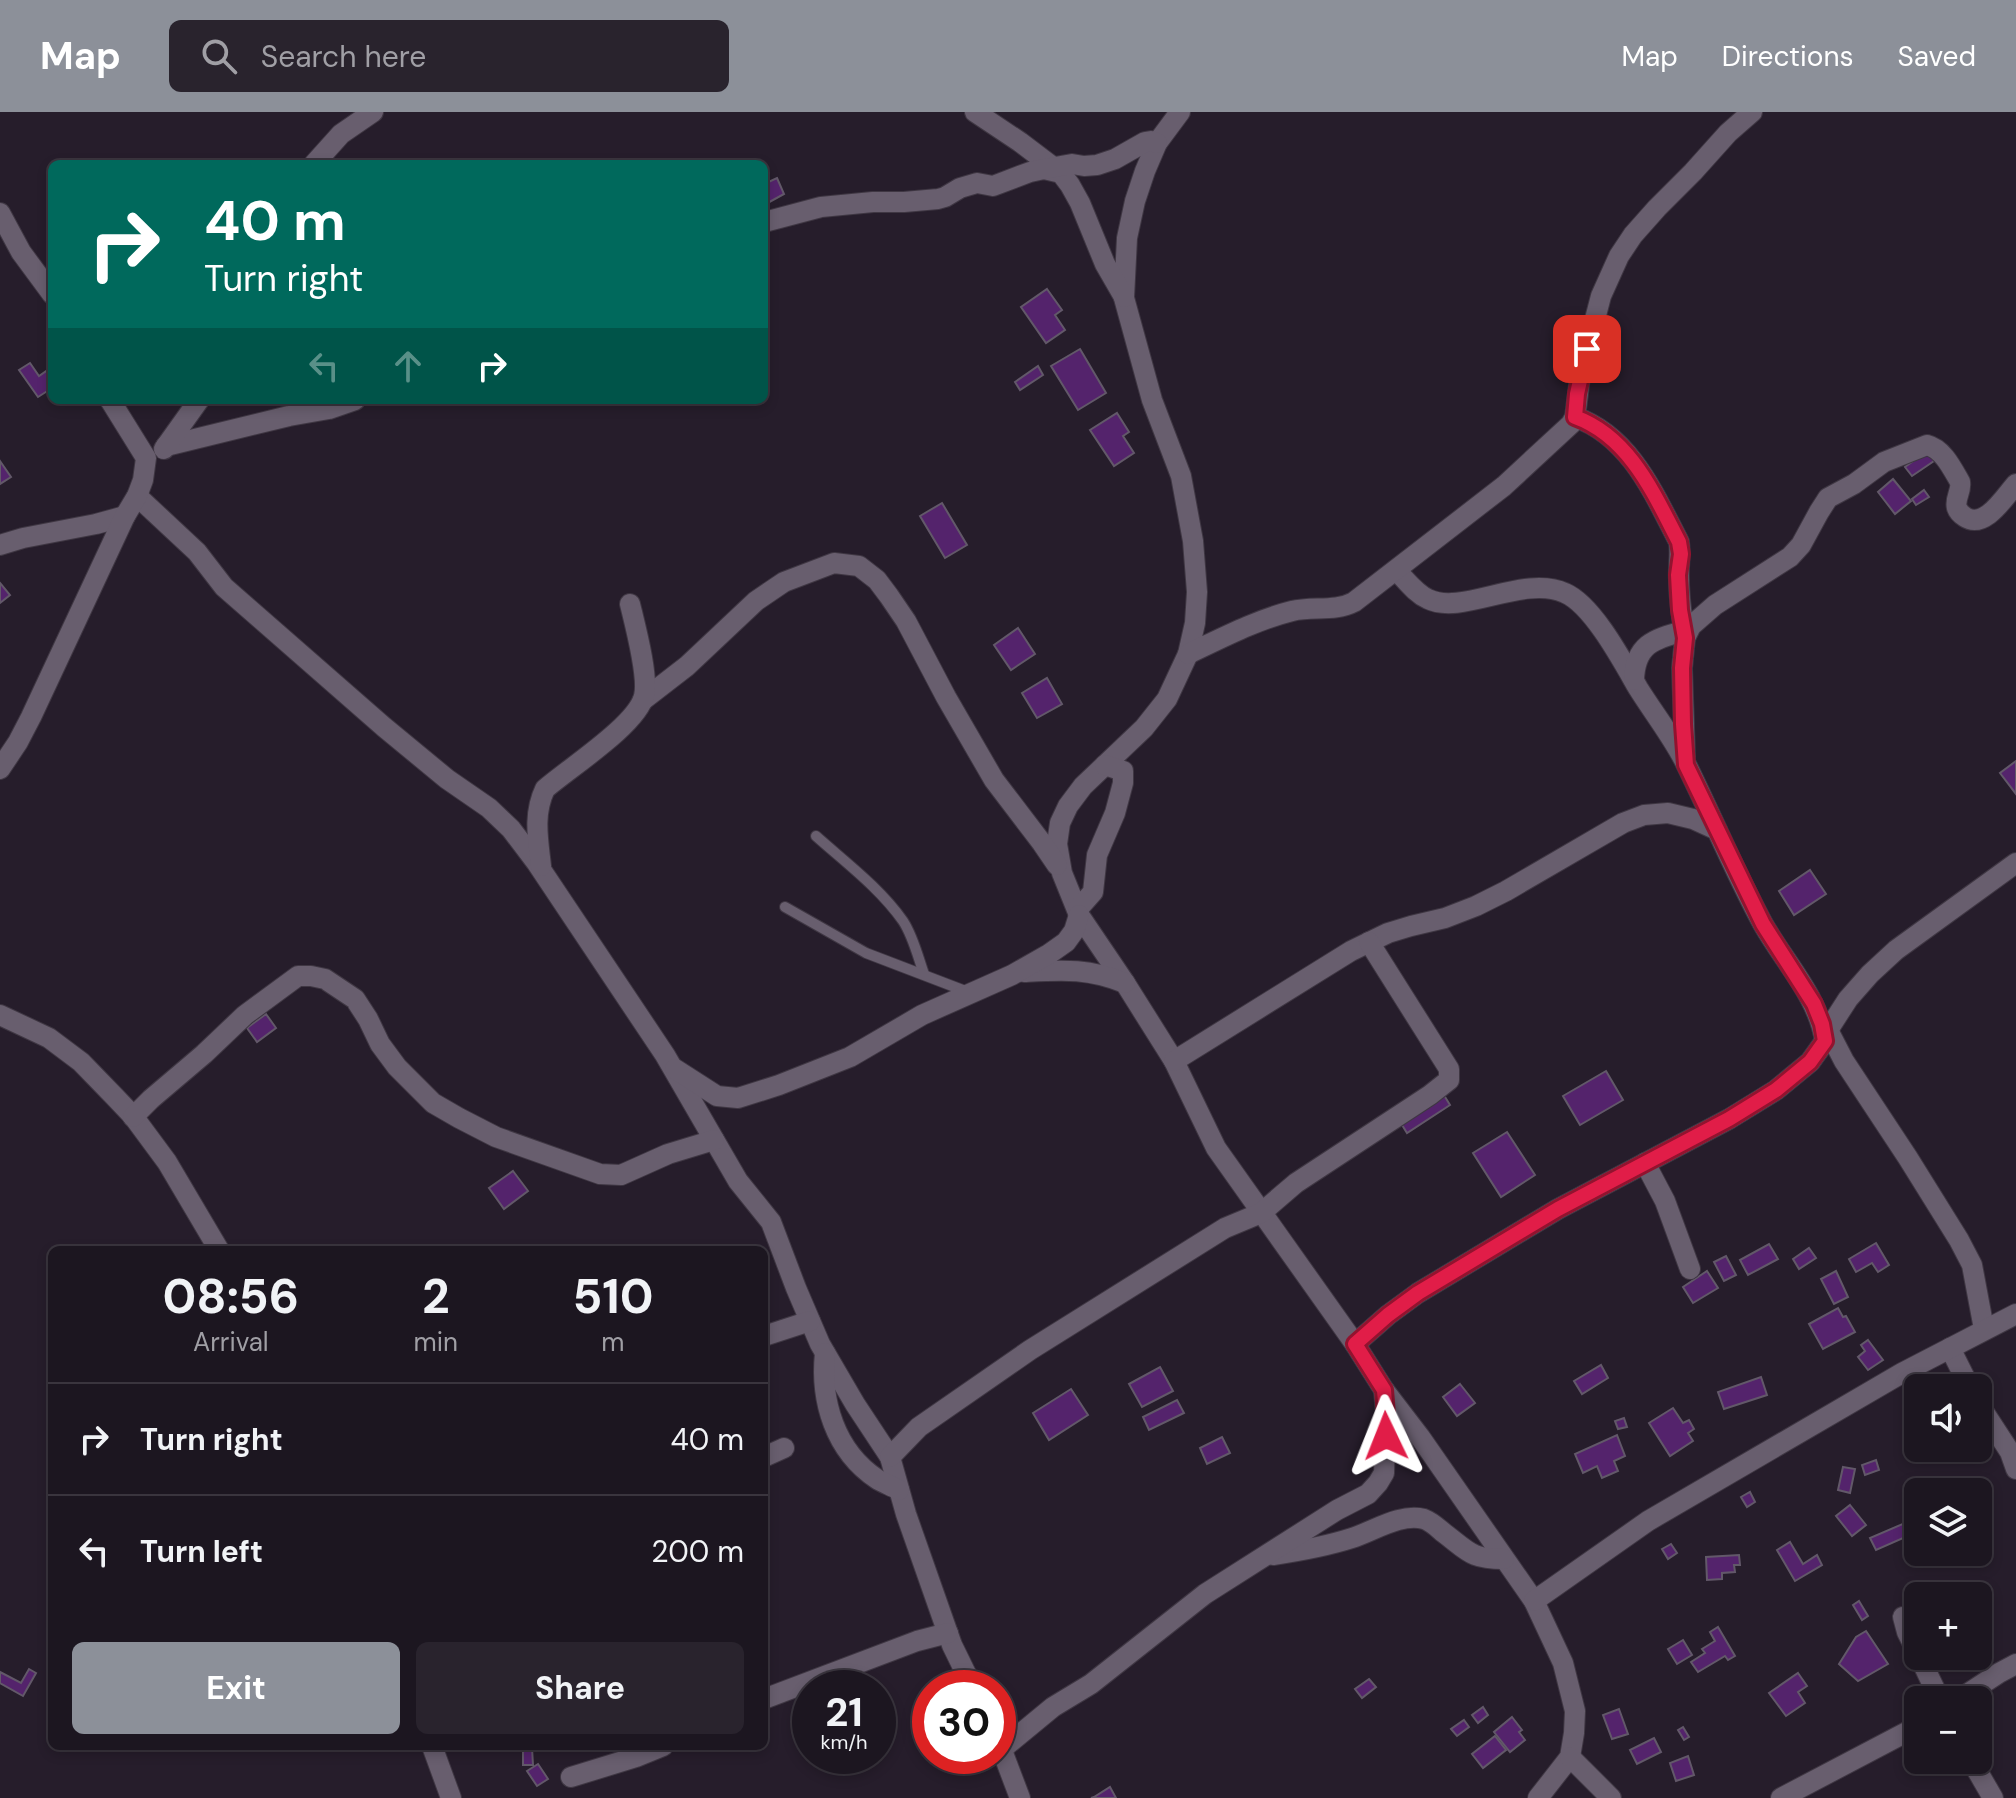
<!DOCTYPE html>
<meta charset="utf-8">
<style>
:root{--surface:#1c1620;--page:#29232d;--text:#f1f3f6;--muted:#a09fa5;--line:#3a353e;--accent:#8c9099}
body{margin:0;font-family:"DM Sans",sans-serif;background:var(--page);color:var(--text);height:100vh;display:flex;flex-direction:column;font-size:30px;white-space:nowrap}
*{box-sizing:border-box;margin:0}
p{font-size:26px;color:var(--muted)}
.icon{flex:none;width:44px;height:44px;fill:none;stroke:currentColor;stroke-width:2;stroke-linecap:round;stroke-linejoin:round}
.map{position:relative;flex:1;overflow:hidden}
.details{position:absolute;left:48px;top:1134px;width:720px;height:504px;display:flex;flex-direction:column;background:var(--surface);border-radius:12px;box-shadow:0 4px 12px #0003,0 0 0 2px var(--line)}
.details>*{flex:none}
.banner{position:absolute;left:48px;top:48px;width:720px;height:244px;border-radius:12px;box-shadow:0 4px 12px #0003,0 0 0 2px var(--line);background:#00695c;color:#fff;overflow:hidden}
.controls{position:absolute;left:1904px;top:1262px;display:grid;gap:16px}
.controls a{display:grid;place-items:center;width:88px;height:88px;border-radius:12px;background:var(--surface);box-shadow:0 4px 12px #0003,0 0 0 2px var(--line);font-size:40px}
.speed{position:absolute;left:792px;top:1558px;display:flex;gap:16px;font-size:40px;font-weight:700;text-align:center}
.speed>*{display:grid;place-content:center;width:104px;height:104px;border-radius:50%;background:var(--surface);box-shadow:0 4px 12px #0003,0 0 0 2px var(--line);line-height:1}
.speed small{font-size:20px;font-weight:400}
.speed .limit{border:12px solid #d22;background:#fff;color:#111}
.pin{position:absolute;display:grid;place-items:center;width:68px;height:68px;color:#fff;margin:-34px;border-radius:16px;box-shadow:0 4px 12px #0006}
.me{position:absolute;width:88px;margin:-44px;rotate:358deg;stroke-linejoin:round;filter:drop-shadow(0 0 6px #0008)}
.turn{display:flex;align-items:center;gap:28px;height:168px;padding:0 24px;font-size:36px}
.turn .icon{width:104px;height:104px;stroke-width:2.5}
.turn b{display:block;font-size:56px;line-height:68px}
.lanes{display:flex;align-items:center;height:76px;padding:0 24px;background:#0003;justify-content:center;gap:40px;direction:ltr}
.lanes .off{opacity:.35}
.eta{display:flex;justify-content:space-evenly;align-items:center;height:136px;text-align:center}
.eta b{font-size:48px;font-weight:700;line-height:56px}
.primary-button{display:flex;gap:16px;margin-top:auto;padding:16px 24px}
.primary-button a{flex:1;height:92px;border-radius:12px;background:var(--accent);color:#fff;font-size:32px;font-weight:700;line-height:92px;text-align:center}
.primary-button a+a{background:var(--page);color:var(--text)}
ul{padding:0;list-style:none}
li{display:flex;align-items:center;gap:24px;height:112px;padding:0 24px;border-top:2px solid var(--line)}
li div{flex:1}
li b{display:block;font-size:30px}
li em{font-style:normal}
header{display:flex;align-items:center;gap:48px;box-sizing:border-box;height:112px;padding:0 40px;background:var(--accent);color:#fff}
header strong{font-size:38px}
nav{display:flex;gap:44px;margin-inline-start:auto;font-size:28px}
.search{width:560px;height:72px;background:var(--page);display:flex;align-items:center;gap:20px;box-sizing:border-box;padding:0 28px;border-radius:12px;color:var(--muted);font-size:30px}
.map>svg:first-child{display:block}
</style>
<header>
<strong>Map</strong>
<div class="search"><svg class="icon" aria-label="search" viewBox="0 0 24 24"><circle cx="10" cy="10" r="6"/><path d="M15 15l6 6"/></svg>Search here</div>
<nav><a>Map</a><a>Directions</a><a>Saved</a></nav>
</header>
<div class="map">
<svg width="2016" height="1686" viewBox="0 0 2016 1686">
<rect width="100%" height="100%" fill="#261d2b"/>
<g fill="#54236c" stroke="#625869" stroke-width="2">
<polygon points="777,66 784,82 764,93 764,72"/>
<polygon points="1047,177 1062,198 1055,203 1065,218 1046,231 1021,195"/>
<polygon points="1080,237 1106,281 1078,298 1051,254"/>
<polygon points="30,251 39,264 52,255 52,276 38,285 19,258"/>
<polygon points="1038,254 1043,263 1020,278 1015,270"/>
<polygon points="1117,301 1129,320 1123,324 1134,341 1114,354 1090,318"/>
<polygon points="1927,339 1934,349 1912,364 1905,355"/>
<polygon points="0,349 11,365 0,372"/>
<polygon points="1893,367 1911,389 1895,402 1878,380"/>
<polygon points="1924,378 1929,385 1916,393 1912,387"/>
<polygon points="942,391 967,433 945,446 920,404"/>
<polygon points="0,471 10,483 0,491"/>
<polygon points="1018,516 1035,542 1011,558 994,533"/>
<polygon points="1047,566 1062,592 1037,606 1022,581"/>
<polygon points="2016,649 2016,682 2000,661"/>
<polygon points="1810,758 1826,782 1794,803 1779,779"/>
<polygon points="266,902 276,916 257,930 247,916"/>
<polygon points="1606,959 1623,988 1580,1013 1563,984"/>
<polygon points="1442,980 1450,993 1407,1021 1399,1008"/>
<polygon points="1507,1020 1535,1063 1501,1085 1473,1041"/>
<polygon points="513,1059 528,1079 504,1097 489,1076"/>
<polygon points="1876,1131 1889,1153 1878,1160 1872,1151 1856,1160 1849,1147"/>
<polygon points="1769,1132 1778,1147 1748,1163 1740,1148"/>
<polygon points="1809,1136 1816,1146 1799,1157 1793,1147"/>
<polygon points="1726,1144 1736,1163 1724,1169 1714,1150"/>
<polygon points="1707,1159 1718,1176 1693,1191 1683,1175"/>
<polygon points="1836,1159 1848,1185 1834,1192 1821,1167"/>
<polygon points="1838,1196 1843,1205 1846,1204 1855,1220 1823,1237 1809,1212"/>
<polygon points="1868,1228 1883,1248 1868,1258 1858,1245 1865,1239 1861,1233"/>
<polygon points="1601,1253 1608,1266 1582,1282 1574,1269"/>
<polygon points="1160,1255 1173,1279 1142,1295 1129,1272"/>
<polygon points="1761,1265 1767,1283 1724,1297 1718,1280"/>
<polygon points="1460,1272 1475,1291 1457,1304 1443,1285"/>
<polygon points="1071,1277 1088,1303 1049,1328 1033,1301"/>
<polygon points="1177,1288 1184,1301 1149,1318 1143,1305"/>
<polygon points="1673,1296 1683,1311 1689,1308 1694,1317 1688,1321 1693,1329 1670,1344 1649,1311"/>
<polygon points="1624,1306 1627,1315 1618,1317 1615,1309"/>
<polygon points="1617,1323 1625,1344 1614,1349 1618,1359 1602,1366 1597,1354 1583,1361 1575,1342"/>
<polygon points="1222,1325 1230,1341 1207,1352 1200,1336"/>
<polygon points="1876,1348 1879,1358 1865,1363 1862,1353"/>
<polygon points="1843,1355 1855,1357 1850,1381 1838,1378"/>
<polygon points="1750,1380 1755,1390 1747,1395 1741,1385"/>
<polygon points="1850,1393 1866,1413 1852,1424 1836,1404"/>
<polygon points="1905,1411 1910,1423 1876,1438 1870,1426"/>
<polygon points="1790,1430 1803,1452 1817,1443 1822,1453 1795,1469 1777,1438"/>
<polygon points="1671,1432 1677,1441 1668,1447 1662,1437"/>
<polygon points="1739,1443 1740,1453 1734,1453 1735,1460 1722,1461 1722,1467 1707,1468 1706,1445"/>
<polygon points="1859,1489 1868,1504 1862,1508 1853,1493"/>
<polygon points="1718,1515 1735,1544 1728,1548 1725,1544 1698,1560 1691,1550 1705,1541 1702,1537 1715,1529 1710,1520"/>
<polygon points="1866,1519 1888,1552 1858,1569 1839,1552 1856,1525"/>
<polygon points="1683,1528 1692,1543 1677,1552 1668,1537"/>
<polygon points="29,1557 36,1561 23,1584 0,1571 0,1560 21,1571"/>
<polygon points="1798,1561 1807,1574 1798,1580 1805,1591 1786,1604 1769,1581"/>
<polygon points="1369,1567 1376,1575 1362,1586 1355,1577"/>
<polygon points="1483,1595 1488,1603 1478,1611 1472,1603"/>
<polygon points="1619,1597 1628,1622 1612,1627 1603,1603"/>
<polygon points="1512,1605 1522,1618 1519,1620 1525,1628 1510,1640 1494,1620"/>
<polygon points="1464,1608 1469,1615 1457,1624 1451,1617"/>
<polygon points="1683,1615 1689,1625 1684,1628 1678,1618"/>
<polygon points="1495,1624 1506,1638 1483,1656 1472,1642"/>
<polygon points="1654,1626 1661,1640 1637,1652 1630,1638"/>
<polygon points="523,1636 532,1636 533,1653 523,1653"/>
<polygon points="1688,1644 1694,1663 1676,1669 1670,1651"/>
<polygon points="538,1652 548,1667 537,1674 527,1659"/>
<polygon points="1110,1675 1116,1686 1091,1686 1094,1685"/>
</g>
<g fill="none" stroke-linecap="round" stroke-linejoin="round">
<defs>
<g id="service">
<path d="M816,724C845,750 880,776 903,809C913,824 918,845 924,862"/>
<polyline points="785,795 866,841 968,880"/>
</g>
<g id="minor">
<polyline points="975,0 1020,30 1053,55"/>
<polyline points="1180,0 1157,31 1145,59 1135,89 1127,126 1124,186 1152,288 1181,364 1193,429 1197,480 1195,511 1188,542 1167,587 1144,616 1083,674 1068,694 1060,711 1057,732 1062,761 1079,803 1125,871 1174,949 1216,1036 1355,1232 1384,1278 1420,1325 1534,1489 1563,1551 1575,1599 1574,1621 1570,1645 1538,1686"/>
<polyline points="314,52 341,22 373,0"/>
<polyline points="1044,57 1061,61 1070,73 1080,91 1105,152 1124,185"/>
<polyline points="0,101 21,140 52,182"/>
<polyline points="764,110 821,95 873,90 904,90 938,87 945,85 960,76 977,71 993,74 1030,60 1044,57 1072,52 1084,54 1097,53 1115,47 1145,30 1151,29 1157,31"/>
<path d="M1575,305C1630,324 1654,382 1679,430C1681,444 1678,455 1679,468C1679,488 1682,506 1685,526"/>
<polyline points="166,334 289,304 329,297 355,288"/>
<polyline points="164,337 199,288"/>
<polyline points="137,384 197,440 224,475 384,615 447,667 489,696 511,717 536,750 665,943 738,1069 771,1110 796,1176 820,1232 855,1292 890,1345 906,1402 952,1533 973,1576"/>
<polyline points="0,433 23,426 96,412 125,404"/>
<path d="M1396,458C1406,468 1415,481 1428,487C1462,504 1524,462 1565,481C1593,493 1623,550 1638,576C1653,600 1671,623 1684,648C1711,702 1734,759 1763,812C1785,851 1818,884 1825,929"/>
<path d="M1188,542C1222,526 1256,508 1292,499C1313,494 1335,500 1354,490L1504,374L1571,312L1575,305L1580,265L1601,184L1619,144L1633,123L1657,96L1693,60L1728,21L1752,0"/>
<path d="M1634,568C1635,533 1653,527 1684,519"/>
<polyline points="643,588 687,554 756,489 784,470 834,451 859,454 877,468 889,484 906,509 946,585 994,668 1042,731 1057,753"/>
<path d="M1685,645L1682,556L1685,526L1691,514L1715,493L1790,445L1801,433L1819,400L1828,386L1854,372L1884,350L1927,333C1943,337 1952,356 1960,370C1962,379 1954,387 1957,396C1958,399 1962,403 1965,405C1985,418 2005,384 2016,372"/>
<polyline points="0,657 18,630 31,605 125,404 137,384 143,368 146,346 110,288"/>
<path d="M541,754C538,727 533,702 545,677C569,656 637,613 644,584C649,565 635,513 630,492"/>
<polyline points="1078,797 1093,780 1097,743 1115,701 1123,671 1123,659 1105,653"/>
<path d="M1024,860C1063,858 1088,856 1125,871"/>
<polyline points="0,903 49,926 81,950 114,984 133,1004 167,1050 219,1138"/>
<polyline points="1828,918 1844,949 1908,1046 1959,1128 1972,1153 1984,1217"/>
<polyline points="1174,949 1351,839 1388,821 1411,814 1445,806 1476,794 1506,779 1623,711 1644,703 1668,701 1693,707 1717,718"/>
<polyline points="675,957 717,984 738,986 779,973 850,945 922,903 1012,863 1049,842 1066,830 1074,819 1079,803"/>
<polyline points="133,1005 151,987 204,942 245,903 298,864 311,864 325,867 355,887 368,907 380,932 397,955 433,991 459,1006 496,1025 600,1062 621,1063 668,1042 714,1028"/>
<polyline points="1645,1051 1665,1089 1690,1157"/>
<polyline points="764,1224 810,1209"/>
<polyline points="1355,1232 1388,1203 1418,1181 1558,1097 1729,1007 1776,978 1810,950 1825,929 1828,918 1848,887 1870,862 1896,838 2016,751"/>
<polyline points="1950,1236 1970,1276"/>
<path d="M825,1241C820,1289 835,1339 877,1367C883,1371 892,1374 899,1378"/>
<polyline points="1978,1291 2010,1340 2016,1357"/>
<polyline points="764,1345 784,1336"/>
<polyline points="890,1345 919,1315 1030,1238 1225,1116 1261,1101 1296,1071 1430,983 1449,968 1449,957 1369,830"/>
<path d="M1273,1443C1300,1439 1327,1434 1352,1426C1374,1419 1400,1401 1424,1407C1432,1410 1438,1416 1444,1421C1469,1440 1471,1447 1504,1447"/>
<polyline points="1534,1489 1648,1409 1902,1261 2016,1202"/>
<polyline points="1903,1505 1907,1520 1918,1542"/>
<polyline points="1919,1544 1940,1588"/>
<polyline points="764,1587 917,1529 948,1521"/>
<polyline points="1958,1588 1999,1561 2016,1552"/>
<polyline points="998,1628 1020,1686"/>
<polyline points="432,1634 451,1686"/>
<polyline points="1002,1637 1053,1595 1091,1572 1205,1482 1337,1398 1368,1382 1378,1371 1384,1361 1386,1303 1384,1278"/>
<polyline points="1570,1645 1611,1686"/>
<polyline points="1971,1648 1993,1686"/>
<polyline points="571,1665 636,1645 663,1634"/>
<polyline points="1781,1686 1918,1614"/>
</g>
</defs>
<use href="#service" stroke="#3f3743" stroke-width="12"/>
<use href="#minor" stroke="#3f3743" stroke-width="22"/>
<use href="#service" stroke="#685e6e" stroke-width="10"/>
<use href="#minor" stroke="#685e6e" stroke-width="20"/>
</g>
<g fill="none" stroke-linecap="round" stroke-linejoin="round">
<defs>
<path id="route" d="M1386,1324V1303L1384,1278L1355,1232L1388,1203L1418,1181L1558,1097L1729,1007L1776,978L1810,950L1825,929L1822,912L1814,892L1763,812L1686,653L1683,612L1682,556L1685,526L1680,498L1678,463L1681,442L1679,430C1654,382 1630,325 1575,305L1577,282L1587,237"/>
</defs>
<use href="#route" stroke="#92132f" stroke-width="20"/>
<use href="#route" stroke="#e11d48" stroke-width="14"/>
</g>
</svg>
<div class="controls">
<a><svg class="icon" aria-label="sound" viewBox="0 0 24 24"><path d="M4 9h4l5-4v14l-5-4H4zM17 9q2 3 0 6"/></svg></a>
<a><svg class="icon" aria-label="layers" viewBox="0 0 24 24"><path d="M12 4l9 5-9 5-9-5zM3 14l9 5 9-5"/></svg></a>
<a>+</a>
<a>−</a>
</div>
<div class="speed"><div>21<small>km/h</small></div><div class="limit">30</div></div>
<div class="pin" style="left:1587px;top:237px;background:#d93025"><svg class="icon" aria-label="arrive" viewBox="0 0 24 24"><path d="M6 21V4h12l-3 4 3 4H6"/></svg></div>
<svg class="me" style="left:1386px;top:1324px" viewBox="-20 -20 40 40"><path d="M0-17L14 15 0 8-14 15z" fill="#e11d48" stroke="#fff" stroke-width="4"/></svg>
<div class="banner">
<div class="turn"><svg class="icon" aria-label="right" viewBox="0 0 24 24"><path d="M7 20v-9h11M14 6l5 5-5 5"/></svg><div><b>40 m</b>Turn right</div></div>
<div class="lanes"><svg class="icon off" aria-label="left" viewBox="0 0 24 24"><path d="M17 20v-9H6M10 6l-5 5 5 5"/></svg><svg class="icon off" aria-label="ahead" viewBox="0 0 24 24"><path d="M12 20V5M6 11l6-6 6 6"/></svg><svg class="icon" aria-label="right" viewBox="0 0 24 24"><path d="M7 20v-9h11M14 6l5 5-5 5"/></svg></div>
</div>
<section class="details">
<div class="eta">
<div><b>08:56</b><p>Arrival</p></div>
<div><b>2</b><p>min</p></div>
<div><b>510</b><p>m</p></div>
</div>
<ul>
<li><svg class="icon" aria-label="right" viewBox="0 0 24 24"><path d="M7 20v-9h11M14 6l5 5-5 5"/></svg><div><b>Turn right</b></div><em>40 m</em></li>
<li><svg class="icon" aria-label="left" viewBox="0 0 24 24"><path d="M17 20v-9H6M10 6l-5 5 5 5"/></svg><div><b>Turn left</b></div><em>200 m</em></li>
</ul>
<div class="primary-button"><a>Exit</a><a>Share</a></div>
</section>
</div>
